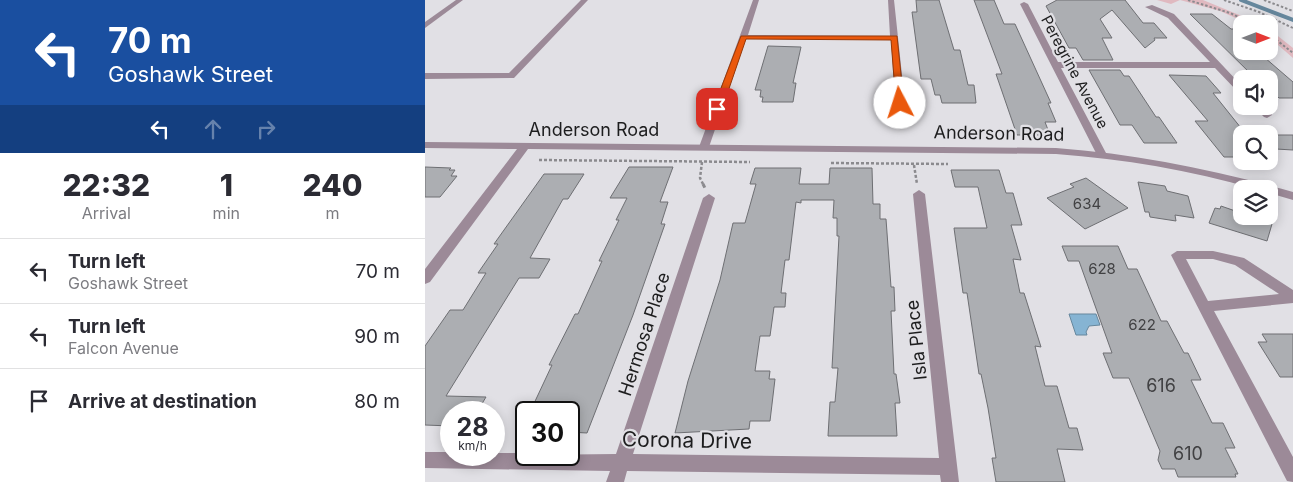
<!DOCTYPE html>
<style>
:root{--surface:#fff;--page:#f7f7f7;--text:#2b2b33;--muted:#7c7c81;--line:#e1e1e2}
body{margin:0;font-family:Inter,sans-serif;background:var(--page);color:var(--text);height:100vh;display:flex;flex-direction:column;font-size:19px;white-space:nowrap}
*{box-sizing:border-box;margin:0}
p{font-size:16px;color:var(--muted)}
.icon{flex:none;width:28px;height:28px;fill:none;stroke:currentColor;stroke-width:2;stroke-linecap:round;stroke-linejoin:round}
.map{position:relative;flex:1;overflow:hidden}
.details{display:flex;flex-direction:column;background:var(--surface);width:425px}
.details>*{flex:none}
.guide{background:#1a4fa0;color:#fff;overflow:hidden}
.needle{width:32px;rotate:90deg}
.tools{position:absolute;left:808px;top:15px;display:grid;gap:10px}
.tools a{display:grid;place-items:center;width:45px;height:45px;border-radius:10px;background:var(--surface);box-shadow:0 2px 12px #0003;font-size:25px}
.speed{position:absolute;left:15px;top:401px;display:flex;gap:10px;font-size:25px;font-weight:700;text-align:center}
.speed>*{display:grid;place-content:center;width:65px;height:65px;border-radius:50%;background:var(--surface);box-shadow:0 2px 12px #0003;line-height:1}
.speed small{font-size:12px;font-weight:400}
.speed .limit{border:2px solid #111;border-radius:8px;background:#fff;color:#111}
.pin{position:absolute;display:grid;place-items:center;width:42px;height:42px;color:#fff;margin:-21px;border-radius:10px;box-shadow:0 2px 8px #0006}
.me{position:absolute;width:55px;margin:-28px;rotate:355deg;stroke-linejoin:round;filter:drop-shadow(0 0 4px #0008)}
.turn{display:flex;align-items:center;gap:18px;height:105px;padding:0 25px;font-size:22px}
.turn .icon{width:65px;height:65px;stroke-width:2.5}
.turn b{display:block;font-size:35px;line-height:42px}
.lanes{display:flex;align-items:center;height:48px;padding:0 25px;background:#0003;justify-content:center;gap:25px;direction:ltr}
.lanes .off{opacity:.35}
.eta{display:flex;justify-content:space-evenly;align-items:center;height:85px;text-align:center}
.eta b{font-size:30px;font-weight:800;line-height:35px}
ul{padding:0;list-style:none}
li{display:flex;align-items:center;gap:15px;height:65px;padding:0 25px;border-top:1px solid var(--line)}
li div{flex:1}
li b{display:block;font-size:19px}
li em{font-style:normal}
main{display:flex;flex:1;min-height:0}
.map>svg:first-child{display:block}
</style>
<main>
<section class="details">
<div class="guide">
<div class="turn"><svg class="icon" aria-label="left" viewBox="0 0 24 24"><path d="M17 20v-9H6M10 6l-5 5 5 5"/></svg><div><b>70 m</b>Goshawk Street</div></div>
<div class="lanes"><svg class="icon" aria-label="left" viewBox="0 0 24 24"><path d="M17 20v-9H6M10 6l-5 5 5 5"/></svg><svg class="icon off" aria-label="ahead" viewBox="0 0 24 24"><path d="M12 20V5M6 11l6-6 6 6"/></svg><svg class="icon off" aria-label="right" viewBox="0 0 24 24"><path d="M7 20v-9h11M14 6l5 5-5 5"/></svg></div>
</div>
<div class="eta">
<div><b>22:32</b><p>Arrival</p></div>
<div><b>1</b><p>min</p></div>
<div><b>240</b><p>m</p></div>
</div>
<ul>
<li><svg class="icon" aria-label="left" viewBox="0 0 24 24"><path d="M17 20v-9H6M10 6l-5 5 5 5"/></svg><div><b>Turn left</b><p>Goshawk Street</p></div><em>70 m</em></li>
<li><svg class="icon" aria-label="left" viewBox="0 0 24 24"><path d="M17 20v-9H6M10 6l-5 5 5 5"/></svg><div><b>Turn left</b><p>Falcon Avenue</p></div><em>90 m</em></li>
<li><svg class="icon" aria-label="arrive" viewBox="0 0 24 24"><path d="M6 21V4h12l-3 4 3 4H6"/></svg><div><b>Arrive at destination</b></div><em>80 m</em></li>
</ul>
</section>
<div class="map">
<svg width="868" height="482" viewBox="0 0 868 482">
<rect width="100%" height="100%" fill="#e1e0e5"/>
<g fill="#e0b9c0">
<polygon points="732,0 778,0 836,24 824,24 795,11 755,0 746,4"/>
<polygon points="844,29 868,48 868,58 844,37"/>
</g>
<polygon fill="#86b4d3" stroke="#66879d" points="644,314 671,314 675,325 664,326 661,332 662,335 651,335"/>
<g fill="none" stroke-linecap="round" stroke-linejoin="round">
<polyline stroke="#66879d" stroke-width="4" points="816,0 868,20"/>
</g>
<g fill="#acaeb2" stroke="#6e6f73">
<polygon points="491,0 514,0 529,50 535,50 543,85 549,85 551,103 517,103 515,95 510,95 506,79 496,79 487,12 492,12"/>
<polygon points="549,0 569,0 579,24 590,24 626,103 623,103 631,122 620,122 625,135 592,135 571,74 577,74"/>
<polygon points="632,0 700,0 718,23 729,23 742,38 729,38 730,40 720,48 687,10 675,19 687,38 677,38 688,60 658,60 651,48 644,48 621,6"/>
<polygon points="765,14 787,14 806,29 816,29 816,51 832,51 868,82 868,98 854,98 844,89 844,79 831,79"/>
<polygon points="343,46 376,47 368,83 371,83 368,102 337,102 338,97 335,97 336,90 330,90"/>
<polygon points="664,70 695,70 699,76 704,76 731,117 734,117 752,143 719,143 707,125 695,125"/>
<polygon points="744,75 781,76 796,93 788,93 816,128 816,157 799,157 770,121 783,121"/>
<polygon points="844,135 868,135 868,150 851,149 844,142"/>
<polygon points="0,167 26,168 24,170 30,170 26,176 32,176 15,197 0,197"/>
<polygon points="204,167 248,167 235,202 243,202 236,224 240,224 208,315 162,433 144,432 144,412 105,412 127,365 124,365 150,314 153,314 177,261 174,261 194,220 191,220 202,198 185,198"/>
<polygon points="330,168 376,168 374,184 404,184 405,168 447,168 448,204 455,204 455,219 461,219 466,287 469,287 470,311 466,311 469,374 471,374 475,403 470,403 472,436 403,436 405,402 410,402 413,368 407,368 414,236 412,236 412,218 408,218 409,200 376,200 376,203 371,202 364,260 360,260 356,293 361,293 360,307 349,307 345,336 335,336 330,371 345,371 344,379 350,379 345,421 325,421 324,429 250,433 263,381 295,280 308,223 320,223 331,184 325,184"/>
<polygon points="526,170 574,170 581,193 588,193 597,225 586,225 596,260 588,259 595,293 599,293 616,347 610,346 620,386 632,386 644,428 652,428 658,450 632,449 640,482 571,482 567,458 571,458 563,408 556,374 554,374 542,293 538,293 529,228 562,228 553,187 530,187"/>
<polygon points="119,174 159,174 143,199 138,199 105,258 125,259 114,278 94,278 21,396 61,397 52,412 26,412 26,426 0,425 0,346 25,310 38,310 61,273 53,273 73,244 69,244"/>
<polygon points="661,178 703,208 660,229 622,198 649,187 645,184"/>
<polygon points="713,182 740,186 742,191 763,196 769,218 750,215 751,221 725,217 724,212 720,212"/>
<polygon points="796,206 816,213 816,216 827,216 847,224 842,241 784,223 790,208 795,209"/>
<polygon points="637,246 693,246 703,269 712,269 736,321 742,321 759,353 763,353 776,380 766,380 787,423 798,423 810,448 800,448 813,474 810,474 811,477 753,477 750,469 737,469 733,460 735,451 704,378 688,378 678,353 687,353 654,261 643,261"/>
<polygon points="837,334 868,334 868,377 855,377 833,342 842,342"/>
</g>
<g fill="none" stroke-linecap="round" stroke-linejoin="round">
<g stroke="#8b8a8e" stroke-width="2" stroke-dasharray="2.5 2" stroke-linecap="butt">
<polyline points="763,0 805,13 828,24"/>
<polyline points="799,0 834,12 868,28"/>
<polyline points="839,0 868,11"/>
<polyline points="844,34 868,53"/>
</g>
<g stroke="#8b8a8e" stroke-width="2.5" stroke-dasharray="3 2" stroke-linecap="butt">
<polyline points="114,160 325,162"/>
<polyline points="277,162 275,178 279,186"/>
<polyline points="406,163 523,164"/>
<polyline points="489,165 492,184"/>
</g>
<polyline stroke="#8b8a8e" stroke-width="3" stroke-dasharray="4 2.5" stroke-linecap="butt" points="278,184 280,188"/>
<g fill="#9c8a98" fill-rule="evenodd">
<polygon points="31,0 38,0 0,28 0,22"/>
<polygon points="156,0 163,0 89,78 0,79 0,73 84,73"/>
<polygon points="328,0 334,0 323,35 465,36 463,0 469,0 480,103 475,106 470,103 466,40 321,39 284,147 279,150 275,149 274,147"/>
<polygon points="599,2 603,4 633,62 785,62 743,18 720,7 727,5 749,14 816,85 816,93 813,92 790,68 636,68 681,153 676,156 672,155 595,4"/>
<polygon points="828,106 839,106 847,115 842,118 839,117"/>
<polygon points="494,190 500,194 534,482 516,482 515,475 202,471 199,482 181,482 185,471 0,468 0,452 26,452 26,455 69,455 69,453 101,453 101,455 191,454 278,198 284,194 290,198 208,454 514,458 488,194"/>
<path d="M752,251H788L819,258L868,290V303L789,311L868,457V482L862,481L746,255ZM761,259H788L810,265L854,294L783,301Z"/>
</g>
<path fill="#9c8a98" fill-rule="evenodd" d="M0,142L631,148C712,154 790,170 868,192V200L844,193V189H830C765,170 699,159 631,154L103,149L5,282L0,284V269L92,149L0,148Z"/>
</g>
<polygon fill="#ea580c" stroke="#983908" points="316,36 472,36 479,103 475,106 471,103 466,40 321,39 297,109 289,111 288,109"/>
<g text-anchor="middle" dominant-baseline="central" stroke-width="4.5" stroke-linejoin="round" paint-order="stroke">
<g font-size="15" fill="#1d1d1e" stroke="#e1e0e5">
<text transform="translate(650 72) rotate(62)">Peregrine Avenue</text>
</g>
<g font-size="15" fill="#414143">
<text x="662" y="203">634</text>
<text x="677" y="268">628</text>
<text x="717" y="324">622</text>
</g>
<g font-size="18" fill="#1d1d1e" stroke="#e1e0e5">
<text x="169" y="129">Anderson Road</text>
<text transform="translate(574 133) rotate(1)">Anderson Road</text>
<text transform="translate(219 334) rotate(-72)">Hermosa Place</text>
<text transform="translate(491 340) rotate(-96)">Isla Place</text>
</g>
<g font-size="18" fill="#414143">
<text x="736" y="385">616</text>
<text x="763" y="453">610</text>
</g>
<g font-size="21" fill="#1d1d1e" stroke="#e1e0e5">
<text transform="translate(262 440) rotate(1)">Corona Drive</text>
</g>
</g>
</svg>
<div class="tools">
<a><svg class="needle" viewBox="-14 -14 28 28"><path d="M0-13l5 13h-10z" fill="#e53935"/><path d="M0 13l5-13h-10z" fill="#7c7c81"/></svg></a>
<a><svg class="icon" aria-label="sound" viewBox="0 0 24 24"><path d="M4 9h4l5-4v14l-5-4H4zM17 9q2 3 0 6"/></svg></a>
<a><svg class="icon" aria-label="search" viewBox="0 0 24 24"><circle cx="10" cy="10" r="6"/><path d="M15 15l6 6"/></svg></a>
<a><svg class="icon" aria-label="layers" viewBox="0 0 24 24"><path d="M12 4l9 5-9 5-9-5zM3 14l9 5 9-5"/></svg></a>
</div>
<div class="speed"><div>28<small>km/h</small></div><div class="limit">30</div></div>
<div class="pin" style="left:292px;top:109px;background:#d93025"><svg class="icon" aria-label="arrive" viewBox="0 0 24 24"><path d="M6 21V4h12l-3 4 3 4H6"/></svg></div>
<svg class="me" style="left:475px;top:103px" viewBox="-20 -20 40 40"><circle r="19" fill="#fff"/><path d="M0-13L10 11 0 6-10 11z" fill="#ea580c"/></svg>
</div>
</main>
